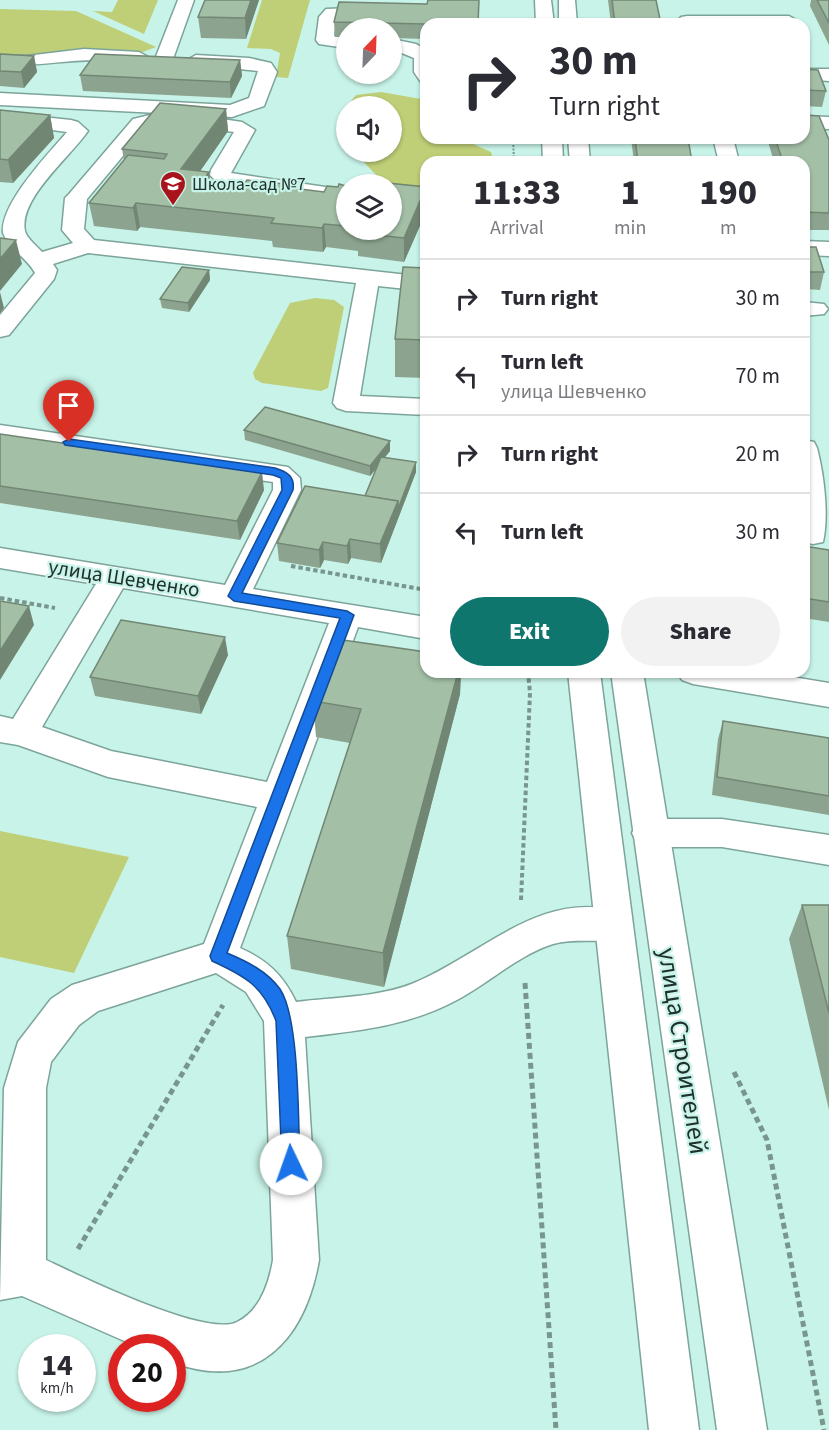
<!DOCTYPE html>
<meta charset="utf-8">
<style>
:root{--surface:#fff;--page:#f2f2f3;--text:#2b2b33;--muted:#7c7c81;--line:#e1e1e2;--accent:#0f766e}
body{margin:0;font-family:"Source Sans 3",sans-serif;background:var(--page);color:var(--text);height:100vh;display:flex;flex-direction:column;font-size:22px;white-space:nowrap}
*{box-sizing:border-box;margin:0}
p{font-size:20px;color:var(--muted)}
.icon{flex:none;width:33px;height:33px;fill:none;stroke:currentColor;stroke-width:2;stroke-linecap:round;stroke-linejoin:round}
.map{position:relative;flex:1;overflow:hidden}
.panel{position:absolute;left:420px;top:156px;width:390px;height:522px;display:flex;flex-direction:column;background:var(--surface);border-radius:18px;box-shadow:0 2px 4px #0004}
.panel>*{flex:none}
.hud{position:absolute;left:420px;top:18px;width:390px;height:126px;border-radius:18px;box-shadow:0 2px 4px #0004;background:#fff;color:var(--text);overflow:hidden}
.needle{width:39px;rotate:23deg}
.tools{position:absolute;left:336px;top:18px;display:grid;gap:12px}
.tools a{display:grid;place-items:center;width:66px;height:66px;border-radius:50%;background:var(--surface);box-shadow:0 2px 4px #0004;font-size:30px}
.speed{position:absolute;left:18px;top:1334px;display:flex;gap:12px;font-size:30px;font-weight:700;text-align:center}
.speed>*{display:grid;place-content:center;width:78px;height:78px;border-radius:50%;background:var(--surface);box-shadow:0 2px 4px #0004;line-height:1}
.speed small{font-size:15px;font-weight:400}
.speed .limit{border:9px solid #d22;background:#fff;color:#111}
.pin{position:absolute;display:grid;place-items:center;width:51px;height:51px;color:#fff;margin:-62px -26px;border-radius:50% 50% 50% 0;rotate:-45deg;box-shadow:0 0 6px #0007}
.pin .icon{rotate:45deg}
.me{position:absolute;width:66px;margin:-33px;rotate:357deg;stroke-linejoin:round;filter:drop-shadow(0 0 4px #0008)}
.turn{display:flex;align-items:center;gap:21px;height:126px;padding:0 30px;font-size:27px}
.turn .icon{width:78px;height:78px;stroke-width:2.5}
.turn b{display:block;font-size:42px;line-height:51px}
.eta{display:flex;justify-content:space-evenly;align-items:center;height:102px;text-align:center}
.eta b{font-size:36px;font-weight:800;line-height:42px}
.button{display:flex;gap:12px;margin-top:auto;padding:12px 30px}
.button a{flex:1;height:69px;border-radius:36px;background:var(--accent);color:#fff;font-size:24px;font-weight:800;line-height:69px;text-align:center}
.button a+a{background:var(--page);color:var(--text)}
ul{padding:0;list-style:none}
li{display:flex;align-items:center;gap:18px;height:78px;padding:0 30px;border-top:2px solid var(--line)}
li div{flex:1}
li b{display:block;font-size:22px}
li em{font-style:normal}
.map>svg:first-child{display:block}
</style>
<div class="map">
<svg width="829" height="1430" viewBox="0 0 829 1430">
<rect width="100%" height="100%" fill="#c8f3e8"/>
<g fill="#bfcf77">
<polygon points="118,0 158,0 144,34 93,11 112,12"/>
<polygon points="262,0 310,0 288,78 276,77 280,53 271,49 247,48"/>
<polygon points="0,9 76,11 156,47 140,53 0,57"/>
<polygon points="381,92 421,99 425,105 426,138 460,138 491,152 494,162 426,162 426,198 379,178 357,155 358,152 392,152 392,106 347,106 356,95"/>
<polygon points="315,298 334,300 344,307 328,388 321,391 262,383 255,379 253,373 290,303"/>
<polygon points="0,831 129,857 74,973 0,957"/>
</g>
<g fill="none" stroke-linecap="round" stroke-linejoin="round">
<defs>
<g id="minor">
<polygon points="178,0 194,0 173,59 170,63 158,63 155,59"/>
<polygon points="381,7 389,12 387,16 336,18 334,36 346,38 346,48 319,44 316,40 319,17 326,9"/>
<polygon points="687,16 789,16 798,21 795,24 681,24 678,21 681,17"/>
<polygon points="392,39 416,44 426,50 426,83 420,81 414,72 414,58 392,49"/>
<path d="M84,49L139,52L148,57C141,67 115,61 103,60C69,59 35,67 0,65V55L26,56Z"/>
<path d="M196,55L249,58L271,63L277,72L264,106L232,117L194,115L242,122L255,130L231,173L346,190V202L219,184L210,175L211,170L234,132L173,124L147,127L87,199L84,229L94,240L426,277V291L378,286L360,396L426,399V415L346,411L337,408L333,403L356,283L88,253L53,264L57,270L54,279L9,335L0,337V315L35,273C28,259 9,249 3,233C0,204 49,153 67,132L7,124L4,120L7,116L14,114L71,120L78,122L88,131C71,156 18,199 25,231C27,239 37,246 42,252L73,243L62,230L65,198L69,194L133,119L158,113L0,105V93L230,105L249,98L258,71L190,64L187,60Z"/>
<polygon points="804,69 829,69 829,81 804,79"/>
<polygon points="804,116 829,117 829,129 804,128"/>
<polygon points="713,138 733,138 739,162 719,162"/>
<polygon points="804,241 829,242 829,256 804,255"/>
<polygon points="804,302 824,304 828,309 824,314 804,316"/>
<path d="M0,425L288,467L300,478L301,490L253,589L426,617V639L358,627L240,948C267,960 283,975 296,1002C334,997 377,998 414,983C482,955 545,885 625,914L631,925L625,936C602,945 577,937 553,944C518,955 488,984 455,1001C408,1026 357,1031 305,1037L319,1260C305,1340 257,1394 172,1362V1347H138L22,1296L0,1300L4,1088L18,1042L51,999L72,985L204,944L257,807L108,777L18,745L0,742V716L13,719L96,584L0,568V548L225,585L273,490V482L0,441ZM123,588L329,623L267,782L111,751L42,727ZM216,973L246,992L264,1021L273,1260C269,1283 260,1311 237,1322C206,1338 80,1276 46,1260V1088L51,1062L79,1025L98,1011Z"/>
<path d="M804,440L814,442L817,448C824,475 829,516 823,542L813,544L804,542Z"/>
<polygon points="677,672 762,672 829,683 829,707 693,684 682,680"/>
<polygon points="650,819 722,819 829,835 829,865 722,847 650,847 637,843 632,833 637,823"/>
</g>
<g id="major">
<polygon points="535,0 551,0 554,24 536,24"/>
<polygon points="559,0 575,0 577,24 559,24"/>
<polygon points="542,138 562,138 563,162 543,162"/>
<polygon points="568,138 588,138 590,162 570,162"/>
<polygon points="568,672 600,672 699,1430 649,1430"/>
<polygon points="611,672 643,672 767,1430 717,1430"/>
</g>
</defs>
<use href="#minor" stroke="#7ca49a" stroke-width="3"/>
<use href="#major" stroke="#7ca49a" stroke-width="3"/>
<polyline stroke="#78968e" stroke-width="2" stroke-dasharray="2 1.5" stroke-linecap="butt" points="513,138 514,162"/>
<g stroke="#78968e" stroke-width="4" stroke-dasharray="4.5 3" stroke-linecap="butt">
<polyline points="291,566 426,590"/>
<polyline points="0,598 55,608"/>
<polyline points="521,900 530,693 528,672"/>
</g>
<g stroke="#78968e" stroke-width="5" stroke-dasharray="6 4" stroke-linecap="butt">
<polyline points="525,983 556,1430"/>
<polyline points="734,1072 767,1140 824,1430"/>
<polyline points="78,1249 223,1005"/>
</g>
<use href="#minor" fill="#fff" fill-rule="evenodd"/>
<use href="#major" fill="#fff" fill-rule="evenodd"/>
</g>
<g fill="#8ca48f">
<polygon points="259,0 246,39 201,38 198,17"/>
<polygon points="608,0 656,0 661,24 611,24"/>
<polygon points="811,0 829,0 829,45 810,6"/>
<polygon points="334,22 426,24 426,52 425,51 425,39 392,38 392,28 346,28 346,37 335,37"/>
<polygon points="0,54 34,56 37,72 24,88 0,86"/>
<polygon points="240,60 242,76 231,98 83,91 80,75"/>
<polygon points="804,69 826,91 822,107 804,106"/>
<polygon points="226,109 228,131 200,171 210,181 286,187 324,192 338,187 346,186 346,230 392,230 426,187 426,212 404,262 358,256 358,251 326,247 323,252 273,247 272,241 140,227 137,231 94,226 89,203 124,160 122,149"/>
<polygon points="0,110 50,115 54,138 13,183 0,182"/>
<polygon points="631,138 688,138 692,162 634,162"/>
<polygon points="767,138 804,138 829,140 829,230 804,230 804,162 774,162"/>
<polygon points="804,247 824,272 820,290 804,289"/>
<polygon points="426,268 426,378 395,377 395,339"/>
<polygon points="209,270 210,280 189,312 162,308 160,299"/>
<polygon points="244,430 390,451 384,458 416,462 416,472 381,563 351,558 348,564 324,560 320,568 279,561 277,543 365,496 377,468 370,476 245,440"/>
<polygon points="0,434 264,490 240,540 0,503"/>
<polygon points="804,546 829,550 829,622 804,618"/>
<polygon points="228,655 201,714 95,696 90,677"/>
<polygon points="426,672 461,672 460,694 384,987 291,969 287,936 350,743 316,737 313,701"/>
<polygon points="723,721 829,738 829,815 712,795 718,739"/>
<polygon points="802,905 829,905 829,1110 789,939"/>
</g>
<g fill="#728674">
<polygon points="251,0 259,0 246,39 245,18"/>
<polygon points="34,56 37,72 24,88 21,72"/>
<polygon points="240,60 242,76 231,98 230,82"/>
<polygon points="226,109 228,131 185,193 181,169"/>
<polygon points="50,115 54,138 13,183 8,160"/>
<polygon points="209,172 212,195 203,180"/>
<polygon points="426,189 426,212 404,262 404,238"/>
<polygon points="136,203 140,227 137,231 133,208"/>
<polygon points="324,224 326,247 323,252 322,228"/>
<polygon points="16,240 22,264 0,291 0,259"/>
<polygon points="209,270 210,280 189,312 188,303"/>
<polygon points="0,292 4,308 0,313"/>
<polygon points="390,441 390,451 370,476 370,466"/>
<polygon points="416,462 416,472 381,563 380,544 398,501"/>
<polygon points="262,472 264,490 240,540 237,521"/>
<polygon points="350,539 351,558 348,564 347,546"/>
<polygon points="323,542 324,560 320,568 319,550"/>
<polygon points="29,606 34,625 0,680 0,651"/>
<polygon points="225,637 228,655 201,714 198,696"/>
<polygon points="458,672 461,672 460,694 384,987 383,953"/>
</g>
<g fill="#a3bfa6" stroke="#728674" stroke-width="1.5">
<polygon points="205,0 251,0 245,18 198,17"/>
<polygon points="428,0 479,0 478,24 426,24 334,22 339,2 427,4"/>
<polygon points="612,0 656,0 661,24 615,24"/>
<polygon points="817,0 829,0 829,23"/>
<polygon points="0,54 34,56 21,72 0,71"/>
<polygon points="95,54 240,60 230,82 80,75"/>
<polygon points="804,69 818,70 826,91 804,90"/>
<polygon points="160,103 226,109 181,169 209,172 203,180 244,184 247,180 286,184 284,187 324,192 327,186 338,187 339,184 346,186 346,226 324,224 322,228 271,223 274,218 136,203 133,208 89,203 128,155 164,159 167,154 122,149"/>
<polygon points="0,110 50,115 8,160 0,159"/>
<polygon points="804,115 819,116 829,140 829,213 804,212 804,162 783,162 775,138 804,138"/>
<polygon points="635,138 688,138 692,162 638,162"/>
<polygon points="368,181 426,187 404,238 358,233 359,230 392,230 392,184 366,184"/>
<polygon points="0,238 16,240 0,259"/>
<polygon points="804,247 816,247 824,272 804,272"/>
<polygon points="182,267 209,270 188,303 160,299"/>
<polygon points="403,267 426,268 426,340 395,339"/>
<polygon points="265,407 390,441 370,466 244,430"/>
<polygon points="0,434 262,472 237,521 0,486"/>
<polygon points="381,457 416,462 398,509 398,501 365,496"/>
<polygon points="305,486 398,501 380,544 350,539 347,546 323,542 319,550 277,543"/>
<polygon points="804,546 829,550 829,602 804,598"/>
<polygon points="0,601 29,606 0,651"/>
<polygon points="121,620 225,637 198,696 90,677"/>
<polygon points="336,639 426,652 426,672 458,672 383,953 287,936 361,709 313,701"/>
<polygon points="723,721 829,738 829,796 717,777"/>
<polygon points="802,905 829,905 829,1013"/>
</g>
<path fill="#1a73e8" stroke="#114b97" stroke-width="1.5" d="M69,439L275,468C288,472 295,477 293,490L242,593L347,611L354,615L227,953C246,961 267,971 280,989C300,1019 298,1124 300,1164L298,1170L291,1173L285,1170L282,1164L276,1021C263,986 245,976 212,961L210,956L340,618L234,601L228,596L282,490L281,478L273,475L65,445L63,442Z"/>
<defs>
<symbol id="school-pin" viewBox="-11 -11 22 30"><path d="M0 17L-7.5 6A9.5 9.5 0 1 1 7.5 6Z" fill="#a8131c" stroke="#c8f3e8"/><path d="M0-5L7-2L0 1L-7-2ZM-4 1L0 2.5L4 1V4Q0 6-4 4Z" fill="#fff"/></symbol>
</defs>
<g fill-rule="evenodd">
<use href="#school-pin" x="158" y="169" width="30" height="40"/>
</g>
<g text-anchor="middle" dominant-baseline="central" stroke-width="4.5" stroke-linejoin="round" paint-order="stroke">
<g font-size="18" fill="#20302c" stroke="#c8f3e8" text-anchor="start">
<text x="192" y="184">Школа-сад №7</text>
</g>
<g font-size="21" fill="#20302c" stroke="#c8f3e8">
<text transform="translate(124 578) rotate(9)">улица Шевченко</text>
</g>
<g font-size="26" fill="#20302c" stroke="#c8f3e8">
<text transform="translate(683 1051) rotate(81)">улица Строителей</text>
</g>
</g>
</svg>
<div class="tools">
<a><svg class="needle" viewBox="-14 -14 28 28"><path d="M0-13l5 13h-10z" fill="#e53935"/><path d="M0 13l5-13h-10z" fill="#7c7c81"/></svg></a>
<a><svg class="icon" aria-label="sound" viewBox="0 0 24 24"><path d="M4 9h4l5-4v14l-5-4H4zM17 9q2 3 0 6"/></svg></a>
<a><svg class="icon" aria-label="layers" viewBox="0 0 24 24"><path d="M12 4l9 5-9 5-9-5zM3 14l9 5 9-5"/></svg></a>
</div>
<div class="speed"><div>14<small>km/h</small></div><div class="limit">20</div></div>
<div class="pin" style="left:69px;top:442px;background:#d93025"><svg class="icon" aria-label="arrive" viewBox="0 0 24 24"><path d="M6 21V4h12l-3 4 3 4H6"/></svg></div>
<svg class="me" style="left:291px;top:1164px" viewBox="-20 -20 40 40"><circle r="19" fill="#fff"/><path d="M0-13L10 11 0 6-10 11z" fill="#1a73e8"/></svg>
<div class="hud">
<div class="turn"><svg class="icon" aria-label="right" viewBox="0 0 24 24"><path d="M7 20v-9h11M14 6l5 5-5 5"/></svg><div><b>30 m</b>Turn right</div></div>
</div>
<section class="panel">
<div class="eta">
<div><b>11:33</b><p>Arrival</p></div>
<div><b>1</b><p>min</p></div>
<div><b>190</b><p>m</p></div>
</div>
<ul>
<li><svg class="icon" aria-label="right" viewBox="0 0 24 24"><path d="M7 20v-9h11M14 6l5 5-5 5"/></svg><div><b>Turn right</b></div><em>30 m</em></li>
<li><svg class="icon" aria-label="left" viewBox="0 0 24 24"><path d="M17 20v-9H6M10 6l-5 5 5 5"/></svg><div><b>Turn left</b><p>улица Шевченко</p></div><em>70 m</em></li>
<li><svg class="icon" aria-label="right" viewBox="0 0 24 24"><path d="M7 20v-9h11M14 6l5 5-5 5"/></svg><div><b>Turn right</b></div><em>20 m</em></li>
<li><svg class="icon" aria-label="left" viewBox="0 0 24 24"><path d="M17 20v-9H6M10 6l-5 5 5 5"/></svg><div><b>Turn left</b></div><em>30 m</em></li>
</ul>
<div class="button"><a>Exit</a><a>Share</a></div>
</section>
</div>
